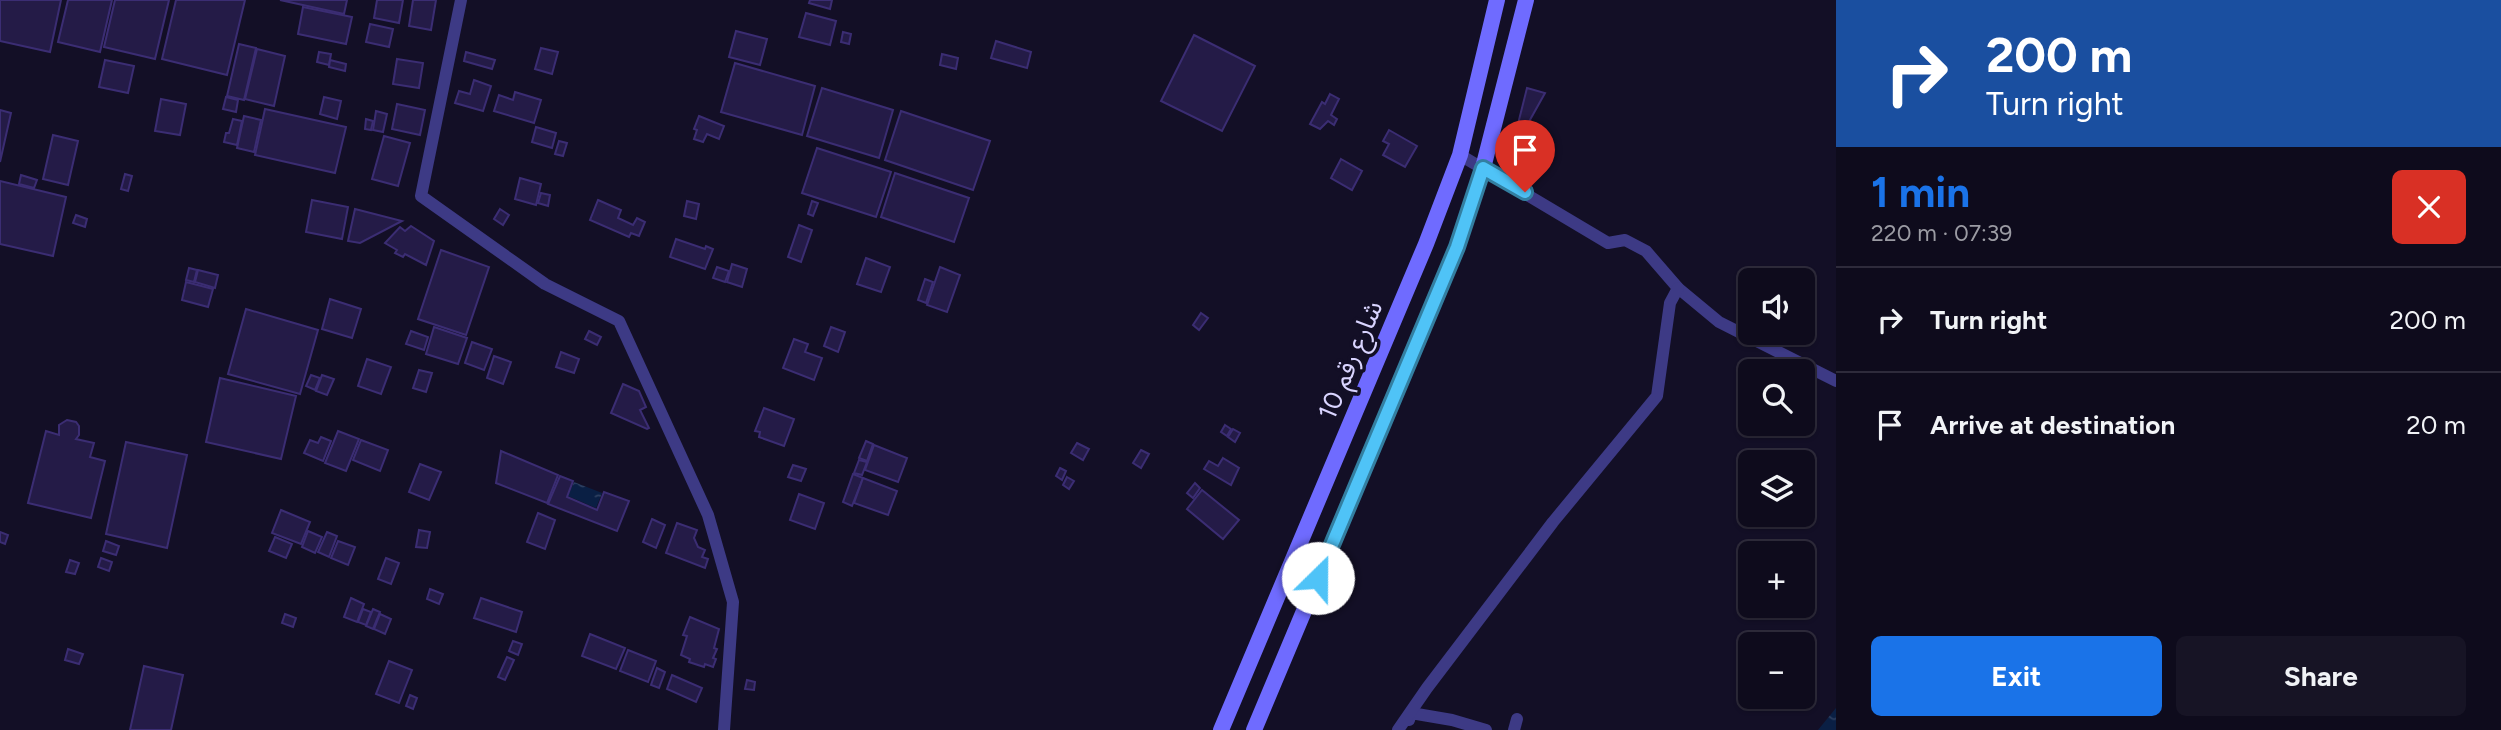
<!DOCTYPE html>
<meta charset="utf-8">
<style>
:root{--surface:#0e0b1c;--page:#171425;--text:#f1f3f6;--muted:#9b9ba3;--line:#2e2b3b;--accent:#1a73e8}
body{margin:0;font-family:Figtree,"Noto Sans Arabic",sans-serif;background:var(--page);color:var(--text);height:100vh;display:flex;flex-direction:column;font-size:26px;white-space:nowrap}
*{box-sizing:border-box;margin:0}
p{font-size:23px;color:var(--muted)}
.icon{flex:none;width:38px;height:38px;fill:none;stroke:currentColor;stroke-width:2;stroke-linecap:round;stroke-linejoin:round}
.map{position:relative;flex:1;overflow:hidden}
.panel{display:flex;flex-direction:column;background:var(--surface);width:665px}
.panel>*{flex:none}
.guide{background:#1a4fa0;color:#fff;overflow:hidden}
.tools{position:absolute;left:1738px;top:268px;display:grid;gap:14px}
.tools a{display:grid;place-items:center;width:77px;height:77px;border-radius:10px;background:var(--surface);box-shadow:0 2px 5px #0004,0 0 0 2px var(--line);font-size:35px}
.pin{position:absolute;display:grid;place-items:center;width:60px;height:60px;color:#fff;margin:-72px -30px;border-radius:50% 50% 50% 0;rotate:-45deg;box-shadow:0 0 7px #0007}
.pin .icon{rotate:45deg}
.me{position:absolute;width:77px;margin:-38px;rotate:23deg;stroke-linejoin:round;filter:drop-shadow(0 0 5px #0008)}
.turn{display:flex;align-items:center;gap:24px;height:147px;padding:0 35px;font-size:32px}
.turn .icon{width:91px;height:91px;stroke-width:2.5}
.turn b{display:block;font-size:49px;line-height:60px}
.round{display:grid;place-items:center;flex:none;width:74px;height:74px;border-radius:10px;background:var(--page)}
.overview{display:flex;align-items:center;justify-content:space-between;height:119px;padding:0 35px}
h1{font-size:42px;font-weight:700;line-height:52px;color:var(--accent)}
.cta{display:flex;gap:14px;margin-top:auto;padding:14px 35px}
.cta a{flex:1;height:80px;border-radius:10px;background:var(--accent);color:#fff;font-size:28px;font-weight:700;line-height:80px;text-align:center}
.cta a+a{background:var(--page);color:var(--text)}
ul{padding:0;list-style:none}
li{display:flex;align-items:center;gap:21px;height:105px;padding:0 35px;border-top:2px solid var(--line)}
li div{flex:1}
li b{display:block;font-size:26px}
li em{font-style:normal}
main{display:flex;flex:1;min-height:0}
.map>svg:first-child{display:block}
</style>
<main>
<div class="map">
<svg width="1836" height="730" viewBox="0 0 1836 730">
<defs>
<pattern id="water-ripples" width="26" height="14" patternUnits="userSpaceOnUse" patternTransform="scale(1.75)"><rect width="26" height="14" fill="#0a1f44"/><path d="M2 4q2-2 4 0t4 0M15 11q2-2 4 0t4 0" fill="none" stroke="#2d3f60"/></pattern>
</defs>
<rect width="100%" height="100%" fill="#130f26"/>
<g fill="url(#water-ripples)">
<polygon points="574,482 602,493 596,508 568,496"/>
<polygon points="1836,708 1836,730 1818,730"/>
</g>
<g fill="#241b47" stroke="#3b2d73" stroke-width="2">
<polygon points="0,0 61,0 50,52 0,41"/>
<polygon points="68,0 112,0 100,52 58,42"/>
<polygon points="115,0 169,0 155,59 104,47"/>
<polygon points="176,0 245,0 227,75 162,59"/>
<polygon points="280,0 347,0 344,14"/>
<polygon points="377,0 403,0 399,23 374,18"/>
<polygon points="413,0 436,0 431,30 409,26"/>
<polygon points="810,0 832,0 830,9 809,3"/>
<polygon points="303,7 352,17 346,44 298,34"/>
<polygon points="806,13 836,21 830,45 799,37"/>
<polygon points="370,24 393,29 389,47 366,42"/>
<polygon points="736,31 767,39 760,65 729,57"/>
<polygon points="843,32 851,34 849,44 841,42"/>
<polygon points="1194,35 1255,66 1222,131 1161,101"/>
<polygon points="996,41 1031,52 1027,68 991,58"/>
<polygon points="239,44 256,48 244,100 227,96"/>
<polygon points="541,48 558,52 552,74 535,69"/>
<polygon points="257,49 285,56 274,106 245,99"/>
<polygon points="319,52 331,54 329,65 317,62"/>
<polygon points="466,52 495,60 492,69 464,61"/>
<polygon points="942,54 958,58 956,69 940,65"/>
<polygon points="397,59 423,63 419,88 393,84"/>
<polygon points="105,60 134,66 128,93 99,87"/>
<polygon points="330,60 346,64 345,71 329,67"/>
<polygon points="735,63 815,86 802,135 721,112"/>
<polygon points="474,80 491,86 483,111 455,103 459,91 470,94"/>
<polygon points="822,88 893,110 879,158 807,136"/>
<polygon points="1527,88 1545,93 1526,127 1518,124"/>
<polygon points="515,92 541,100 534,123 494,111 499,95 513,100"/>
<polygon points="1330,94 1339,99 1331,115 1337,119 1334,125 1328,121 1320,129 1310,124 1322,102 1325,104"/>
<polygon points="226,97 238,100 236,112 223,109"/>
<polygon points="324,97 341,101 337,119 320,114"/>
<polygon points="161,99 186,104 180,135 155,131"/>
<polygon points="397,104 425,110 420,135 392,129"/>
<polygon points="265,109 346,127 335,173 255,155"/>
<polygon points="0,110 11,113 0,162"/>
<polygon points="376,111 387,114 383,132 373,130"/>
<polygon points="901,111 990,141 973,190 885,160"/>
<polygon points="244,116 261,120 254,152 237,148"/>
<polygon points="699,116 724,126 719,139 707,134 703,142 694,139 697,130 694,129"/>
<polygon points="233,119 242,121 237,145 224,142 226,133 229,133"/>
<polygon points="366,119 373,121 371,130 365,129"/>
<polygon points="536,127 556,133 552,148 532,142"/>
<polygon points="1389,130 1417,146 1405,167 1383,155 1389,144 1383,141"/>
<polygon points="53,135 78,141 68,185 43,179"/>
<polygon points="384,136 410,143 398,186 372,179"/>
<polygon points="559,141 567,143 563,156 555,154"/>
<polygon points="817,148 891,172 876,217 802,193"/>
<polygon points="1341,159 1362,171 1352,190 1331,178"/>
<polygon points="895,173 969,198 954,242 881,217"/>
<polygon points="125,174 132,176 128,191 121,189"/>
<polygon points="21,175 37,180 34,188 19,184"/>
<polygon points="520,178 541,184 536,205 515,199"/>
<polygon points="0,181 66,197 53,256 0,244"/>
<polygon points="541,193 550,195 548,206 538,203"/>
<polygon points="312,200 348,207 342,239 306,232"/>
<polygon points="598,200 621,210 618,218 633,225 637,218 645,222 639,236 631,233 629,237 590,220"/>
<polygon points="687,201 699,204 696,219 684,216"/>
<polygon points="812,201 818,203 813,216 808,214"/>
<polygon points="355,209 402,221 360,243 348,241"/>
<polygon points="500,209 509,215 503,225 494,219"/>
<polygon points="76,215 87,219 85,227 73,223"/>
<polygon points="799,225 812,230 801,262 788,257"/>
<polygon points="411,226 434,241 426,265 405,254 403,257 395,253 397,250 385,243 400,227 405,231"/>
<polygon points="676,239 705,249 706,246 713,249 705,269 670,257"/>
<polygon points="441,250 489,267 466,335 418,319"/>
<polygon points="866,258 890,267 881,292 857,284"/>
<polygon points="732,264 747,269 742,287 727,282"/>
<polygon points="717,267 729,271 725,282 713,278"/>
<polygon points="940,267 960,275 947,312 927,305"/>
<polygon points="189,268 197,270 194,282 186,280"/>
<polygon points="198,270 218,275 215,288 195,282"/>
<polygon points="925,279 933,282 926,303 918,300"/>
<polygon points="186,282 213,289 208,307 182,300"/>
<polygon points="330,299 361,309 352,338 322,329"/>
<polygon points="246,309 318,330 300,394 228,374"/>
<polygon points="1201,313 1208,318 1199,330 1193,325"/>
<polygon points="434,327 467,338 458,364 426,354"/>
<polygon points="831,327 845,332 838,352 824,346"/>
<polygon points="411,331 428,337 424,350 406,344"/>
<polygon points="589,331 601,337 597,345 585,339"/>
<polygon points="794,339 808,344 805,352 822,358 814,380 783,368"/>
<polygon points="472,342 492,349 484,370 465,363"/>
<polygon points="561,352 579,359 574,373 556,367"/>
<polygon points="494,356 511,362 503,384 487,378"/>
<polygon points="367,359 391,367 381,394 358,386"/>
<polygon points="419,370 432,373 426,392 413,388"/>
<polygon points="311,375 320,378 315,390 306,386"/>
<polygon points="322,375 334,379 327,395 316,391"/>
<polygon points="220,378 296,396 281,459 206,442"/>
<polygon points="623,384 639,391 646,407 640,410 649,428 647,429 611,413"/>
<polygon points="764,408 794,419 784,446 759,437 760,432 755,431"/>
<polygon points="67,420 76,422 79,426 79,435 76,439 94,443 90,457 105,461 91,518 28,503 46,431 59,435 59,425"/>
<polygon points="1225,425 1231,429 1227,436 1221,432"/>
<polygon points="1233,429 1240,433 1235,442 1228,437"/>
<polygon points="338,431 359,439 346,471 325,463"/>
<polygon points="321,437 331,441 323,461 304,453 310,440 318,443"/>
<polygon points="361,440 388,450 380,471 353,460"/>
<polygon points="866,441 873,444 867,461 859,458"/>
<polygon points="126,442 187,455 167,548 106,534"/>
<polygon points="1077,443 1089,449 1083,460 1071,453"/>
<polygon points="874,445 907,458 898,482 865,470"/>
<polygon points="1141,450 1149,454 1141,468 1133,463"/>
<polygon points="501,451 558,475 547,503 496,483"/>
<polygon points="1223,458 1239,468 1231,485 1204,469 1209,461 1218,466"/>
<polygon points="859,460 867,462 862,475 854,473"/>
<polygon points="420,464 441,472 429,500 409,492"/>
<polygon points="793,465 806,469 801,481 788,477"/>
<polygon points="1060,468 1066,471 1062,480 1056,476"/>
<polygon points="853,474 863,478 852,506 843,502"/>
<polygon points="560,476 573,481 567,497 597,510 604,492 629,501 617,531 548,504"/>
<polygon points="1067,477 1074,481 1069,489 1063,485"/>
<polygon points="863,478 897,491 888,515 854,503"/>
<polygon points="1195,483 1200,488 1193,498 1187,493"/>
<polygon points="1202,490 1239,520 1223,539 1187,509"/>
<polygon points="799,494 824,503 815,529 790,520"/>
<polygon points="281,510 310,522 301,544 272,533"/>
<polygon points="538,513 555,520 545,549 527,542"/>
<polygon points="652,519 665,525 656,548 643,542"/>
<polygon points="677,523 697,530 694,538 698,547 705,550 702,557 708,559 705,568 666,553"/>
<polygon points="419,530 430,532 427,548 416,547"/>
<polygon points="308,531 322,537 315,553 302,547"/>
<polygon points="0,532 8,535 5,544 0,542"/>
<polygon points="327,532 337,536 329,557 318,552"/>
<polygon points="275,537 292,544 286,558 269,551"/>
<polygon points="106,541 119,546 116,555 103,551"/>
<polygon points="338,541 355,547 348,565 331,558"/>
<polygon points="101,558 112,562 109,571 98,567"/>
<polygon points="386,558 399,563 391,584 378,579"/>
<polygon points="70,560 79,563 75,574 66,572"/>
<polygon points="430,589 443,594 439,604 427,599"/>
<polygon points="351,598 364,604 357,622 344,617"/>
<polygon points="481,598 522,612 516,632 474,618"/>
<polygon points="363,609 371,612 366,625 358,622"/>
<polygon points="373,609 380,612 373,629 366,626"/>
<polygon points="285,614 296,618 293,627 282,623"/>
<polygon points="380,614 391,619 385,634 374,629"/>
<polygon points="690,617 719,629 714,648 717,649 713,658 716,659 713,667 705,664 704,667 689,662 690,659 681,655 687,636 683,635"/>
<polygon points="590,634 625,648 616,669 582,656"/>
<polygon points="513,641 522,644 518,655 509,651"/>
<polygon points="68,649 83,654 79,664 65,660"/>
<polygon points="628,650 656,661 648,682 620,671"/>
<polygon points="507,657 514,660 505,680 498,677"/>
<polygon points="389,661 412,670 399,703 376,694"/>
<polygon points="144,666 183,675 171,730 130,730"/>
<polygon points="657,668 665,672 659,688 651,685"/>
<polygon points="672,675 702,688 696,702 667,689"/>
<polygon points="747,680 755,682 754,690 745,689"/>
<polygon points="410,695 417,698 413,709 406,706"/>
</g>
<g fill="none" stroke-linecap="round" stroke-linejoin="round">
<g stroke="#3d3a85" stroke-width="12">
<polyline points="461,0 421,196 545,284 619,321 708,515 733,602 724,730"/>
<polyline points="1460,155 1608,243 1625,240 1646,251 1678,288 1719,322 1836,381"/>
<polyline points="1409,720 1411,713 1452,720 1486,730"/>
<polyline points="1398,730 1427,688 1553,522 1657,396 1670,303 1678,288"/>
<polyline points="1514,730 1517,719"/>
</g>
<g stroke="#6f6bff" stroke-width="16">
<polyline points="1221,730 1426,244 1460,155 1497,0"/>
<polyline points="1254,730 1457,247 1483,168 1526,0"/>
</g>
</g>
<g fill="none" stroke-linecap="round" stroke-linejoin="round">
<defs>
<polyline id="route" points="1318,578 1457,247 1483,168 1525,192"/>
</defs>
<use href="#route" stroke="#337fa1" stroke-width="18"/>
<use href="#route" stroke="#4fc3f7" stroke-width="12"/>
</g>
<g text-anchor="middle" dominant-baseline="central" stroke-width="7" stroke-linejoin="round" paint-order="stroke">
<g font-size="26" fill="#d9d4ff" stroke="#130f26">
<text transform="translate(1350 360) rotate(-67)">شارع رقم 10</text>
</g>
</g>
</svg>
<div class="tools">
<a><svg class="icon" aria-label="sound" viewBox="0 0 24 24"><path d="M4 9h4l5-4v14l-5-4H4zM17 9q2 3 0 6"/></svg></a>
<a><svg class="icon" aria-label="search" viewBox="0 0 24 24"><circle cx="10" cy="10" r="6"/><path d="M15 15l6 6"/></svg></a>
<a><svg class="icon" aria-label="layers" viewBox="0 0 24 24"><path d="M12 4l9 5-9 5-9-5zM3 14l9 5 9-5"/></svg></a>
<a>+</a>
<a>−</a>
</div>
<div class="pin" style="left:1525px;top:192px;background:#d93025"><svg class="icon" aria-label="arrive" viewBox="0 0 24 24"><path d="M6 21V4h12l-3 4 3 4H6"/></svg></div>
<svg class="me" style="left:1318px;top:578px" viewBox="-20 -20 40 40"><circle r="19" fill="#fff"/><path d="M0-13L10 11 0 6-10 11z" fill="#4fc3f7"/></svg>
</div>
<section class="panel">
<div class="guide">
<div class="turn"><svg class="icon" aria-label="right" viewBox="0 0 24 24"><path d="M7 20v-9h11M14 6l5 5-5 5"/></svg><div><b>200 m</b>Turn right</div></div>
</div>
<div class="overview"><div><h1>1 min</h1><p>220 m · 07:39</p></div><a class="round" style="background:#d93025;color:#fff"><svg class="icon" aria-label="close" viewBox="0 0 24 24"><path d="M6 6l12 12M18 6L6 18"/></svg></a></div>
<ul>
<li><svg class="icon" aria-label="right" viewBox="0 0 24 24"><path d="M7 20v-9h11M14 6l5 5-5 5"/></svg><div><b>Turn right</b></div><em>200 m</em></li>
<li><svg class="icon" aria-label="arrive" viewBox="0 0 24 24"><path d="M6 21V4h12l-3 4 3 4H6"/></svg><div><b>Arrive at destination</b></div><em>20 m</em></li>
</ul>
<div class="cta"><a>Exit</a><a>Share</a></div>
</section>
</main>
